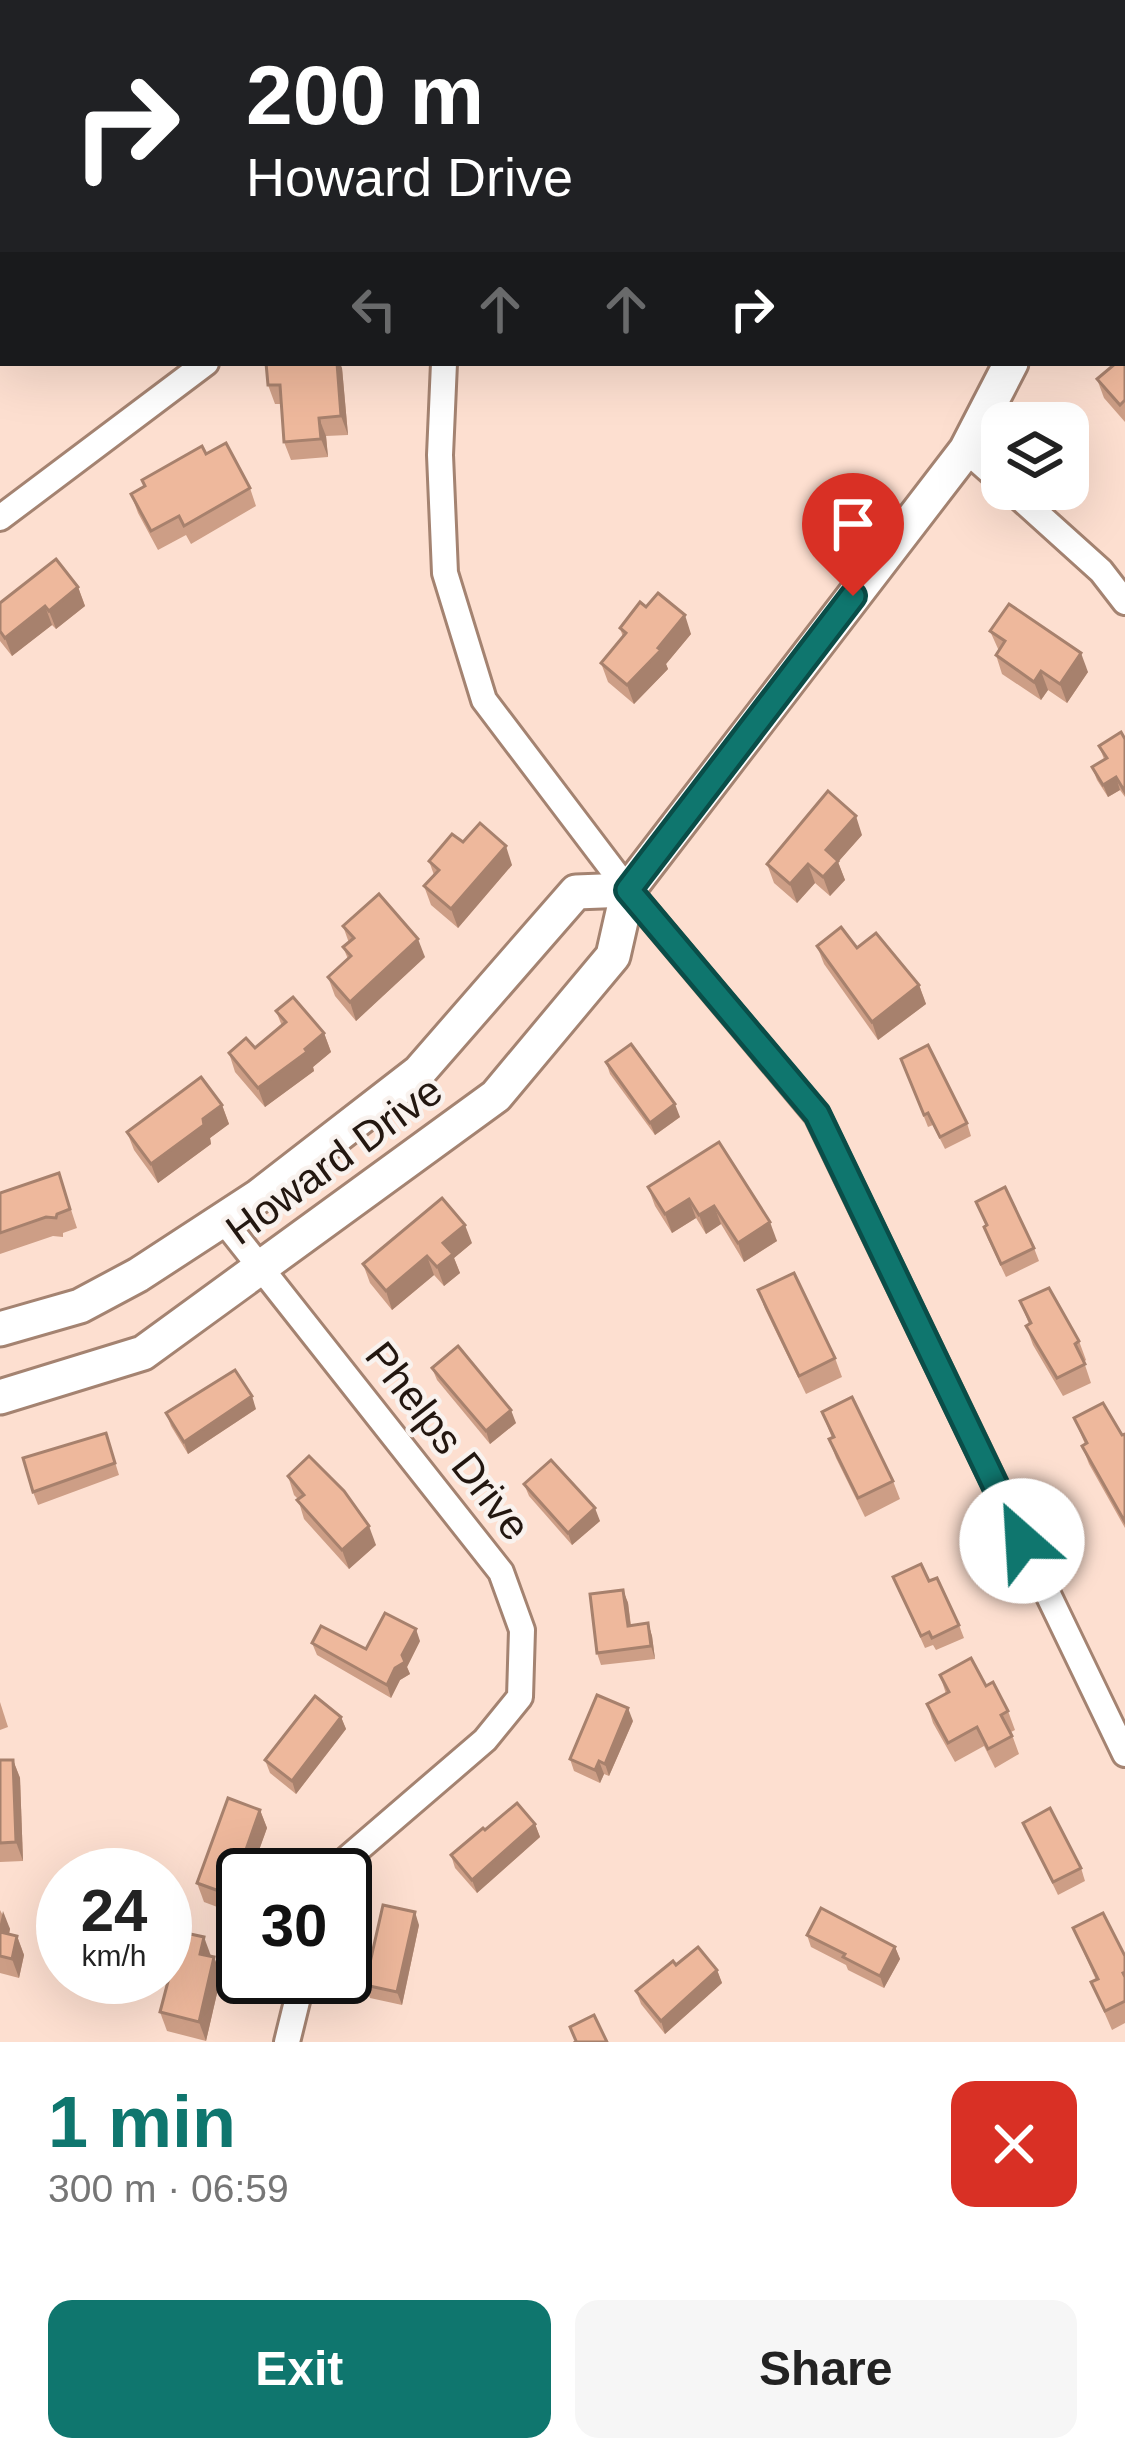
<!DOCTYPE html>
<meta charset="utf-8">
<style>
:root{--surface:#fff;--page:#f6f6f6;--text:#222;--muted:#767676;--accent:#0f766e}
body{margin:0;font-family:Helvetica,sans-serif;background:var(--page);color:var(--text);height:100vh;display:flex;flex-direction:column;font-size:45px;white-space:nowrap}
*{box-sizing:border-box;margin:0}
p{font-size:39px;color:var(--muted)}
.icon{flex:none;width:66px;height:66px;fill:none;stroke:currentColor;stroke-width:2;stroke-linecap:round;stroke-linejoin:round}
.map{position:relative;height:2042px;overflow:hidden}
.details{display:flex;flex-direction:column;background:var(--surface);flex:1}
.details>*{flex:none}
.banner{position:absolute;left:0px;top:0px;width:1125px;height:366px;box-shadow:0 12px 48px #0002;background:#202124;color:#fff;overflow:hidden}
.fabs{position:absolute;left:981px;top:402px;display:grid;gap:24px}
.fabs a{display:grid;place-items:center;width:108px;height:108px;border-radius:24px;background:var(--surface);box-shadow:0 12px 48px #0002;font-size:60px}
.speed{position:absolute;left:36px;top:1848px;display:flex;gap:24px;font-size:60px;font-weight:700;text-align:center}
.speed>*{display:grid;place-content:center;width:156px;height:156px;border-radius:50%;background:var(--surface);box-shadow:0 12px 48px #0002;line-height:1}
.speed small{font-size:30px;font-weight:400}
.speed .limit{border:6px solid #111;border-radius:18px;background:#fff;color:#111}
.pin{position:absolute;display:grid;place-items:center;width:102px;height:102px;color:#fff;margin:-123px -51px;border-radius:50% 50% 50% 0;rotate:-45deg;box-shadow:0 0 12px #0007}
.pin .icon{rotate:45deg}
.me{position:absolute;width:132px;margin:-66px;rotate:334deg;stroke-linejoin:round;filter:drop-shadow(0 0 9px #0008)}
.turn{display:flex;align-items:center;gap:42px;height:252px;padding:0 48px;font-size:54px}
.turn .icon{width:156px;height:156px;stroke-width:2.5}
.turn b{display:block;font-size:84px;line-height:102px}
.lanes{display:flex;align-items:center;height:114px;padding:0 48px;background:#0003;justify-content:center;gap:60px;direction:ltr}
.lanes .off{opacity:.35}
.round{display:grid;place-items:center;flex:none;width:126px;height:126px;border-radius:24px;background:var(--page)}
.headline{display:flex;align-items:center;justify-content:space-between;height:204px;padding:0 48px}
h1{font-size:72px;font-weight:600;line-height:90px;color:var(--accent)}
.cta{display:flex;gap:24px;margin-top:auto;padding:24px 48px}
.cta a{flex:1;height:138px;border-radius:24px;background:var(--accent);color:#fff;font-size:48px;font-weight:600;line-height:138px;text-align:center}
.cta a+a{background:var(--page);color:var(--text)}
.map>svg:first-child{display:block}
</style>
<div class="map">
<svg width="1125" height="2042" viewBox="0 0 1125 2042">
<rect width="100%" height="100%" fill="#fddfd0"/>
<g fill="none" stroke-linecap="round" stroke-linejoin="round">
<defs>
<g id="street">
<polyline points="456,3 456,0"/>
<polyline points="444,363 440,455 445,573 484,700 628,890 817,1115 1125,1754"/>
<polyline points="966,450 1002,482"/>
<polyline points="1010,489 1101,571 1125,602"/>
<polyline points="0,518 206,363"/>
<polyline points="223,1220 501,1572 522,1630 520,1697 485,1740 328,1875"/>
<polyline points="287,2042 303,1977"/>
</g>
<g id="secondary">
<polyline points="1122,237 1125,234"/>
<polyline points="0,1329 80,1306 138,1275 259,1196 419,1072 576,892 628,890"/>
<polyline points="0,1397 143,1353 496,1096 613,956 628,890 966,450 1011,363"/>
</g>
</defs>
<use href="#street" stroke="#a48371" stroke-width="30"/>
<use href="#secondary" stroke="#a48371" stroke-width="39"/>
<use href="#street" stroke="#fff" stroke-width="24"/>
<use href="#secondary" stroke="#fff" stroke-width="33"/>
</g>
<g fill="#cd9e86">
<polygon points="1125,355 1125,422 1104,398 1097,379"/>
<polygon points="342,368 348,435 326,436 328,457 291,460 284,442 282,404 275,404 268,385"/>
<polygon points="206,454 250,488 256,506 191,544 186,535 158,550 138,513 131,494"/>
<polygon points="78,587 85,606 56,629 52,625 12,656 0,641 0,603"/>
<polygon points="646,607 691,634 666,664 668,669 634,704 608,682 601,663 623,637 620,628"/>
<polygon points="990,631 1088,672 1067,703 1048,690 1041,700 1002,674 996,655 999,651"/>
<polygon points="1125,739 1125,797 1120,790 1108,797 1097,780 1092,767 1104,759 1099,746"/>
<polygon points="862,835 838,862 845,880 830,896 815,883 797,903 774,883 767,864"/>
<polygon points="463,842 512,865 458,928 431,905 424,886 434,875 429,861"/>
<polygon points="343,926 425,957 356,1021 335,996 328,977 348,959 343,947 349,943"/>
<polygon points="817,946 857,948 919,985 926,1004 878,1040 824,964"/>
<polygon points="276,1011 324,1033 331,1052 313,1067 314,1071 265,1107 235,1072 229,1053 255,1048 282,1026"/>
<polygon points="901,1059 967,1123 971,1136 945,1149 933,1125 928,1127"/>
<polygon points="606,1062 680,1117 655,1135 610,1074"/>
<polygon points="222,1105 229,1124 210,1138 211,1144 158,1183 134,1150 127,1132"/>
<polygon points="719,1142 777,1241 744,1262 721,1224 706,1234 696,1218 672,1233 655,1206 648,1187"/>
<polygon points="59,1173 77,1228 63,1233 63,1237 53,1236 0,1254 0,1193"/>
<polygon points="976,1202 1034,1248 1039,1261 1006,1277 988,1239 984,1227 986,1226"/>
<polygon points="472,1243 454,1258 460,1273 444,1286 434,1275 392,1310 370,1283 363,1264"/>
<polygon points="758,1290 835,1358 842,1377 806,1394 765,1309"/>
<polygon points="1020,1301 1079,1341 1086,1360 1084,1362 1091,1383 1063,1396 1033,1345 1026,1326 1029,1324"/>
<polygon points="432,1368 516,1423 490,1444 437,1380"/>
<polygon points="256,1409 188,1454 171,1426 166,1413"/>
<polygon points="822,1412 893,1481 900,1499 865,1517 836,1458 829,1439 832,1438"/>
<polygon points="1074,1418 1122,1435 1125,1434 1125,1528 1089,1464 1082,1446 1085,1444"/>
<polygon points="106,1433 119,1475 38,1505 33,1492"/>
<polygon points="288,1476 376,1545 349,1569 304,1519 298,1499 294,1495"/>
<polygon points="524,1484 600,1521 572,1545 529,1496"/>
<polygon points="893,1577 929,1581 959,1625 964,1638 936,1650 933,1645 925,1648"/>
<polygon points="623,1590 628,1603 631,1625 648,1623 652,1636 655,1659 601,1665 597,1653"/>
<polygon points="420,1641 407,1667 410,1674 400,1680 391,1698 317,1655 312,1643 366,1649"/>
<polygon points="940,1675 986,1686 1008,1711 1015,1730 1011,1732 1019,1754 995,1768 984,1746 955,1762 933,1723 927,1704 946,1694"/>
<polygon points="0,1702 8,1727 0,1730"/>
<polygon points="341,1717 346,1729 296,1794 270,1773 265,1760"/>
<polygon points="633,1721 609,1776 604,1774 600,1783 574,1771 570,1759"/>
<polygon points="0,1760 13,1760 20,1778 23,1861 0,1862"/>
<polygon points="260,1810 267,1828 236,1914 204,1902 197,1883"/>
<polygon points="1023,1823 1081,1868 1085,1881 1058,1895"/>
<polygon points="535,1824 540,1837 477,1893 455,1868 451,1855"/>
<polygon points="0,1910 10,1929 9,1934 17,1936 24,1955 19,1978 0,1973"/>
<polygon points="419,1925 402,2005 370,1998 365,1985"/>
<polygon points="1073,1928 1125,1956 1125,2023 1112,2030 1091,1982 1096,1980"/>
<polygon points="807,1935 895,1947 900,1959 884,1988 848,1970 846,1965 811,1947"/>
<polygon points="210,1956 214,1957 221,1976 206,2041 167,2031 160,2012"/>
<polygon points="676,1965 717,1970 722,1983 665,2034 641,2004 636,1991"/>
</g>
<g fill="#a7816d">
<polygon points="337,363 340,363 342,368 348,435 341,416"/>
<polygon points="319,418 326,436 328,457 321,439"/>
<polygon points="78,587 85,606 56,629 49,611"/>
<polygon points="45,606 52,625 12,656 5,638"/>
<polygon points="685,615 691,634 666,664 668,669 634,704 627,685"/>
<polygon points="1081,653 1088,672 1067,703 1060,684"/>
<polygon points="1041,671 1048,690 1041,700 1034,682"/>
<polygon points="1116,777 1120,790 1108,797 1103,785"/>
<polygon points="856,816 862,835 838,862 845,880 830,896 823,877 826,850"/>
<polygon points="506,846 512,865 458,928 451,909"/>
<polygon points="808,864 815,883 797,903 790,884"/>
<polygon points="418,939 425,957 356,1021 350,1002"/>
<polygon points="919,985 926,1004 878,1040 872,1022"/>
<polygon points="324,1033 331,1052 313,1067 314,1071 265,1107 258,1088"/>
<polygon points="675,1104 680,1117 655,1135 650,1123"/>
<polygon points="222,1105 229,1124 210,1138 211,1144 158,1183 151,1164"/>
<polygon points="689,1199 696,1218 672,1233 665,1214"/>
<polygon points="714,1206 721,1224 706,1234 699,1215"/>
<polygon points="770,1222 777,1241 744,1262 738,1243"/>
<polygon points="465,1225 472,1243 454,1258 460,1273 444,1286 437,1267 443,1243"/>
<polygon points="427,1256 434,1275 392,1310 386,1291"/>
<polygon points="252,1396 256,1409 188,1454 184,1442"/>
<polygon points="511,1410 516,1423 490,1444 486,1431"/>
<polygon points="595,1508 600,1521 572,1545 568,1533"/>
<polygon points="369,1526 376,1545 349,1569 342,1550"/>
<polygon points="623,1590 628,1603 632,1638 628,1626"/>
<polygon points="648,1623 652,1636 655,1659 651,1646"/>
<polygon points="416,1629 420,1641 407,1667 410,1674 400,1680 391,1698 387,1685"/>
<polygon points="628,1708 633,1721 609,1776 605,1764"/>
<polygon points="341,1717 346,1729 296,1794 292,1781"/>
<polygon points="13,1760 20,1778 23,1861 16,1842"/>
<polygon points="599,1761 604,1774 600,1783 595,1770"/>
<polygon points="260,1810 267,1828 250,1875 243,1875 243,1895 236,1914 230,1895"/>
<polygon points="535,1824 540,1837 477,1893 472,1880"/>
<polygon points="3,1911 10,1929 5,1950 0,1937 0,1924"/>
<polygon points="415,1912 419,1925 402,2005 397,1992"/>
<polygon points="17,1936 24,1955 19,1978 12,1959"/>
<polygon points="204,1937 211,1956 200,1954"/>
<polygon points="895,1947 900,1959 884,1988 880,1976"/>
<polygon points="214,1957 221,1976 206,2041 199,2022"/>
<polygon points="717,1970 722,1983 665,2034 661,2021"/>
</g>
<g fill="#eeb89c" stroke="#a7816d" stroke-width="3">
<polygon points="1125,355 1125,400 1120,405 1097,379 1116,363 1122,363 1122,358"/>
<polygon points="266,363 337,363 341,416 319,418 321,439 284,442 280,385 268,385"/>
<polygon points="226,443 250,488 184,526 179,516 151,531 131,494 145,486 142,480 202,446 206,454"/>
<polygon points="56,559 78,587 49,611 45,606 5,638 0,631 0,603"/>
<polygon points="658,593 685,615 658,648 661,650 627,685 601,663 626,633 620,628 640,602 646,607"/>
<polygon points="1009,604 1081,653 1060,684 1041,671 1034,682 996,655 1005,641 990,631"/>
<polygon points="1121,732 1125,739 1125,792 1116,777 1103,785 1092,767 1107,758 1099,746"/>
<polygon points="828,791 856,816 826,850 838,861 823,877 808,864 790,884 767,864"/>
<polygon points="480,823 506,846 451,909 424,886 439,870 429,861 452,834 463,842"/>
<polygon points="379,894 418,939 350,1002 328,977 351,956 343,947 354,938 343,926"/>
<polygon points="841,927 857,948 876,933 919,985 872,1022 817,946"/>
<polygon points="293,997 324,1033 305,1049 307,1052 258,1088 229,1053 246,1038 255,1048 286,1022 276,1011"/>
<polygon points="631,1044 675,1104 650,1123 606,1062"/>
<polygon points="928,1045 967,1123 940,1137 928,1113 924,1115 901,1059"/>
<polygon points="201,1077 222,1105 203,1119 204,1125 151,1164 127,1132"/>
<polygon points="719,1142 770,1222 738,1243 714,1206 699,1215 689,1199 665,1214 648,1187"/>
<polygon points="59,1173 70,1209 57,1214 56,1218 46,1217 0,1233 0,1193"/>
<polygon points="1005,1187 1034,1248 1001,1264 984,1227 987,1225 976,1202"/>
<polygon points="442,1198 465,1225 443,1243 453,1254 437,1267 427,1256 386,1291 363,1264"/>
<polygon points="794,1273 835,1358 799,1376 758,1290"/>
<polygon points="1049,1288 1079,1341 1075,1344 1085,1364 1057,1378 1026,1326 1031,1323 1020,1301"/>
<polygon points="458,1346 511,1410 486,1431 432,1368"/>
<polygon points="235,1370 252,1396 184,1442 166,1413"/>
<polygon points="852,1397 893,1481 858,1498 829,1439 834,1437 822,1412"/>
<polygon points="1103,1403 1122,1435 1125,1434 1125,1522 1082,1446 1087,1443 1074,1418"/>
<polygon points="106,1433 115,1463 33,1492 23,1458"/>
<polygon points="309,1456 344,1491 369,1526 342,1550 297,1500 304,1495 288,1476"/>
<polygon points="551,1460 595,1508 568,1533 524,1484"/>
<polygon points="921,1564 929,1581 937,1578 959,1625 932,1638 929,1632 921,1636 893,1577"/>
<polygon points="623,1590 628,1626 648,1623 651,1646 597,1653 590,1594"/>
<polygon points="385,1613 416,1629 402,1655 405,1662 395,1668 387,1685 312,1643 321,1626 366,1649"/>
<polygon points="971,1658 986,1686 993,1682 1008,1711 1001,1715 1012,1736 988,1749 977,1727 948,1743 927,1704 949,1692 940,1675"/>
<polygon points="597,1695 628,1708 605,1764 599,1761 595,1770 570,1759"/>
<polygon points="315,1696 341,1717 292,1781 265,1760"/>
<polygon points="0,1760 13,1760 16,1842 0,1843"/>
<polygon points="228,1798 260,1810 230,1895 197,1883"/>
<polygon points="517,1803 535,1824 472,1880 451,1855 483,1828 485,1830"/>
<polygon points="1050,1808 1081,1868 1053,1882 1023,1823"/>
<polygon points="383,1905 415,1912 397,1992 365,1985"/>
<polygon points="821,1908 895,1947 880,1976 843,1957 845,1954 807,1935"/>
<polygon points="1103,1913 1125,1956 1125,1972 1123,1973 1125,1977 1125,2001 1105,2011 1091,1982 1098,1979 1073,1928"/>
<polygon points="0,1932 17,1936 12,1959 0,1956"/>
<polygon points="181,1932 204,1937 200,1954 214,1957 199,2022 160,2012"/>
<polygon points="698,1947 717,1970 661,2021 636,1991 673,1961 676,1965"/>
<polygon points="594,2015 607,2042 575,2042 576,2041 570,2027"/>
</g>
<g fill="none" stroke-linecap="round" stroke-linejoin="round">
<defs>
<polyline id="route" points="853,596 628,890 817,1114 1022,1541"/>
</defs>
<use href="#route" stroke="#0a4d48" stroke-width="30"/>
<use href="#route" stroke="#0f766e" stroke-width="21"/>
</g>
<g text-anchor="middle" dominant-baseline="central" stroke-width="9" stroke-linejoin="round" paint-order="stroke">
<g font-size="42" fill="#231710" stroke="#f9f2ee">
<text transform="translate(334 1160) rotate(-36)">Howard Drive</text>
<text transform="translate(448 1441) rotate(52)">Phelps Drive</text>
</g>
</g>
</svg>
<div class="fabs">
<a><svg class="icon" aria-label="layers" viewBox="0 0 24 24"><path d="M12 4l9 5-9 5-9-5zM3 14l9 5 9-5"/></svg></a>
</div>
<div class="speed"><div>24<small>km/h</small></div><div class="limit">30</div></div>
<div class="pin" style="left:853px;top:596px;background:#d93025"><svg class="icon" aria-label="arrive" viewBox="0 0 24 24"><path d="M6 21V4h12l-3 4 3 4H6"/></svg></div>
<svg class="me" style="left:1022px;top:1541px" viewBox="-20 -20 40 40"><circle r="19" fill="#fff"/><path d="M0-13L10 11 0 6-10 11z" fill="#0f766e"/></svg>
<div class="banner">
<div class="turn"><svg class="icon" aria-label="right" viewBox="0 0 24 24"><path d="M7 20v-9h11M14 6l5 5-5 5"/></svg><div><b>200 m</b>Howard Drive</div></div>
<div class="lanes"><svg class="icon off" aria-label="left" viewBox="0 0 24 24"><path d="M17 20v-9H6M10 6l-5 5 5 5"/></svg><svg class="icon off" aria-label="ahead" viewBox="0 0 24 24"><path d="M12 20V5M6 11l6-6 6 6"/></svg><svg class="icon off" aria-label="ahead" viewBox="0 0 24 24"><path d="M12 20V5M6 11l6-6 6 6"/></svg><svg class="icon" aria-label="right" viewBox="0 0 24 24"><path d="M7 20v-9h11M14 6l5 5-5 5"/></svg></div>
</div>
</div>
<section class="details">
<div class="headline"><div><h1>1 min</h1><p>300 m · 06:59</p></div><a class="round" style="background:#d93025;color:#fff"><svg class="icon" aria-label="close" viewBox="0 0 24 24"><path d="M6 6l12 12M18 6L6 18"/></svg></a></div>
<div class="cta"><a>Exit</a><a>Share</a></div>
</section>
